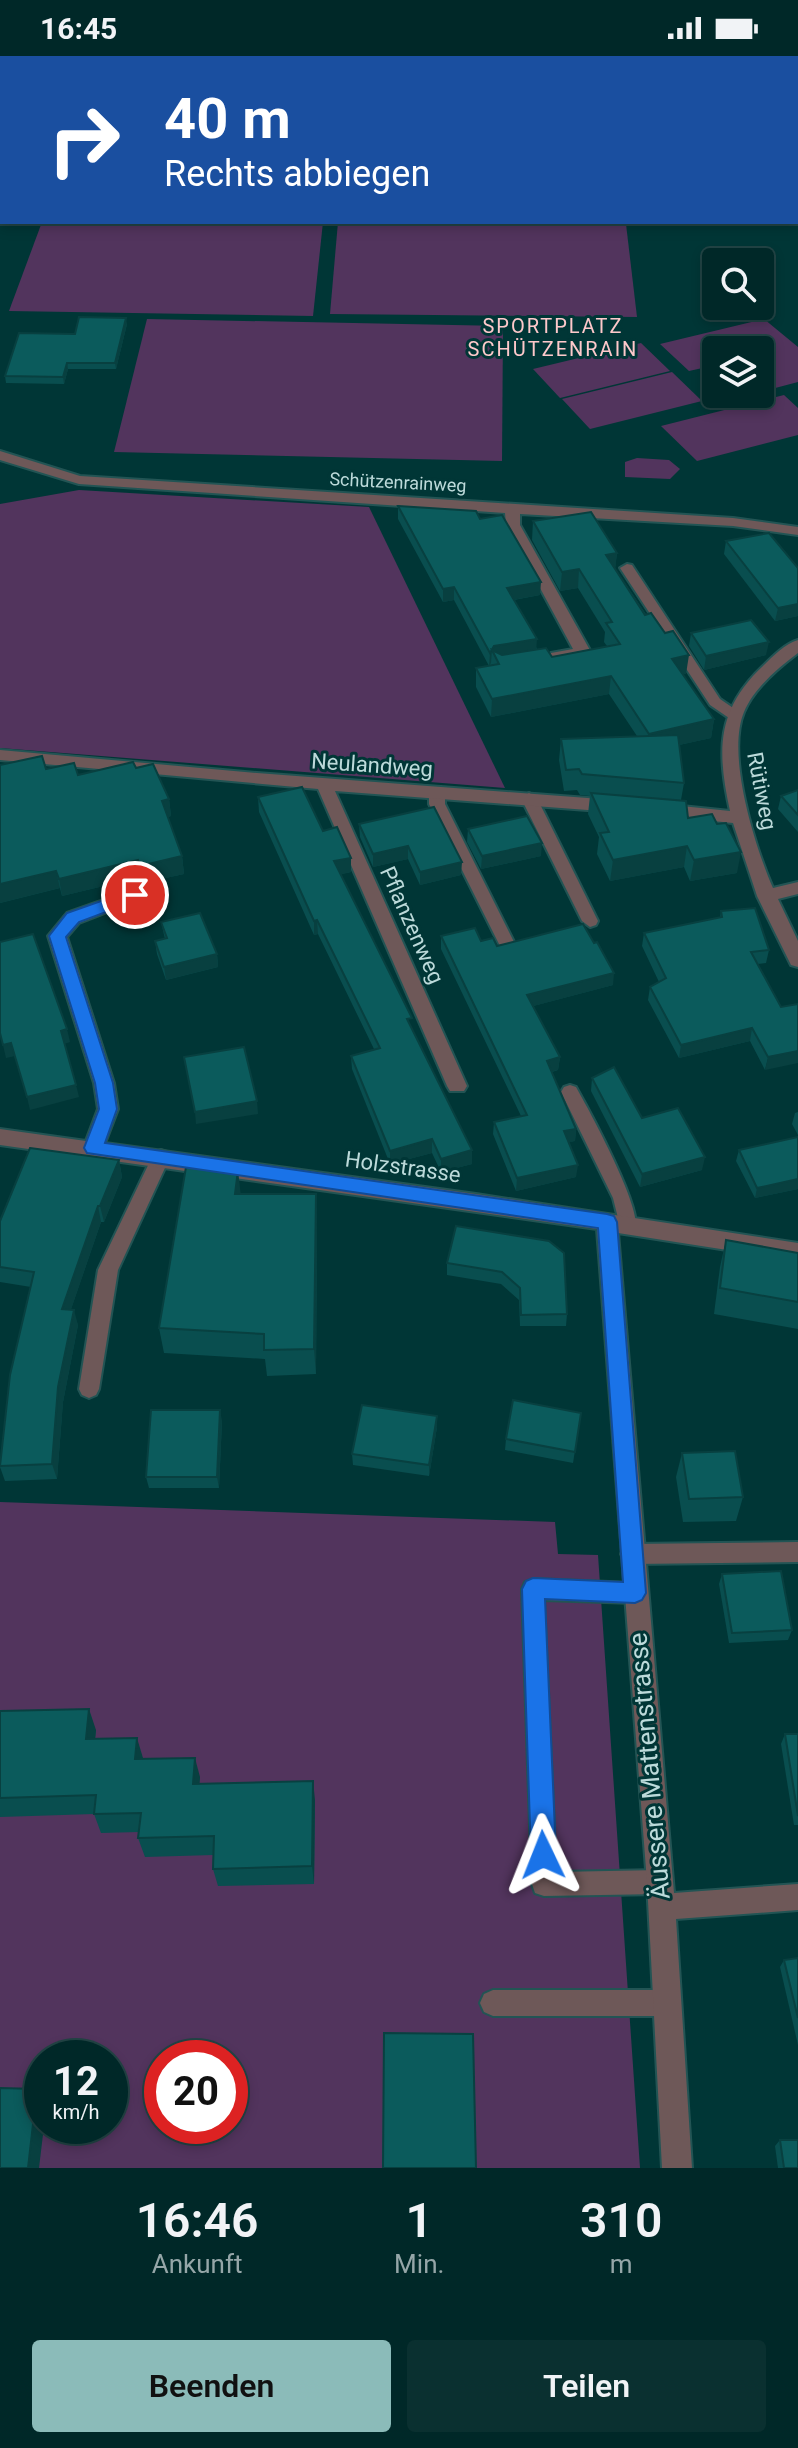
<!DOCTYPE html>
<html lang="de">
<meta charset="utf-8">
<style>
:root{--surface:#002828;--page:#0a3030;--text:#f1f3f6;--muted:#95a6a8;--line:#224445;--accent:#8bbbb9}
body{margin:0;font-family:Roboto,sans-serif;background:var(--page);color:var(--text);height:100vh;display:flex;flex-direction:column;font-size:30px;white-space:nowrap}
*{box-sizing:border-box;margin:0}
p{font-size:26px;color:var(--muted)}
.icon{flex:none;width:44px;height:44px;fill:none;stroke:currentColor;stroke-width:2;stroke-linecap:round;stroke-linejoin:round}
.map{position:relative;height:2112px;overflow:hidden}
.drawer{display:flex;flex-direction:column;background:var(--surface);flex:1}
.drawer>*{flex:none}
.guide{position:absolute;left:0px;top:0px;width:798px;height:168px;box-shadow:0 4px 12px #0003,0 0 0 2px var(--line);background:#1a4fa0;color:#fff;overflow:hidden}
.controls{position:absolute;left:702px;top:192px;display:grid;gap:16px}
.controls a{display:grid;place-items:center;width:72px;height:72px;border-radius:8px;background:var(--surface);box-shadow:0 4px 12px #0003,0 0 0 2px var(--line);font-size:40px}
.speed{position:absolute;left:24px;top:1984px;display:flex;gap:16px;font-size:40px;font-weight:700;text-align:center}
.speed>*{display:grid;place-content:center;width:104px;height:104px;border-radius:50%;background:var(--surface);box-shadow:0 4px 12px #0003,0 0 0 2px var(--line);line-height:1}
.speed small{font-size:20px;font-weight:400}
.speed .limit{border:12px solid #d22;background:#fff;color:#111}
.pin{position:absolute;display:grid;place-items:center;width:68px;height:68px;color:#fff;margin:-34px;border:4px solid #fff;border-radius:50%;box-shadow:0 2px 8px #0007}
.me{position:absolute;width:88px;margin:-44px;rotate:358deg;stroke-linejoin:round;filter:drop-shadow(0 0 6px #0008)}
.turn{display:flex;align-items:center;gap:28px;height:168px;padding:0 32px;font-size:36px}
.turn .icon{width:104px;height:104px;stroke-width:2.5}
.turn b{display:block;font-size:56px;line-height:68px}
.eta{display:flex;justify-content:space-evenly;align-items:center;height:136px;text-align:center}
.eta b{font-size:48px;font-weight:600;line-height:56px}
.action{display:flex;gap:16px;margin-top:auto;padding:16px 32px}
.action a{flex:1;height:92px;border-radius:8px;background:var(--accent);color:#111;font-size:32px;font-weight:600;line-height:92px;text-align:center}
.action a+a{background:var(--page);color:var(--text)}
.status{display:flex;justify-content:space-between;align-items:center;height:56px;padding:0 40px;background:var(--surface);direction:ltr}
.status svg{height:22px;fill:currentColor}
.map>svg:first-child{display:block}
</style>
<div class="status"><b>16:45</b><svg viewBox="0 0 49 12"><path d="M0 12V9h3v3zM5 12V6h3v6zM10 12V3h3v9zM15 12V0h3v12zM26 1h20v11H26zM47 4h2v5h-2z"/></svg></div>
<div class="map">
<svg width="798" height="2112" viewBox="0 0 798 2112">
<rect width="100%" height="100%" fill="#003636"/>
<g fill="#52345d" fill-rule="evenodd">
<polygon points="42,166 323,166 313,260 9,255"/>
<polygon points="338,166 626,168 637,261 330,258"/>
<polygon points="147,263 503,270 502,405 114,396"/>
<polygon points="764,263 798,291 798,326 760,336 760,294 716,294 716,309 689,315 660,288"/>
<polygon points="641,287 670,315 560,342 533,313"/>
<polygon points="672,316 702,345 590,373 562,343"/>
<polygon points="784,339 798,352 798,379 697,405 661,370"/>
<polygon points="637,402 669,404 680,413 670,423 625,421 625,406"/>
<polygon points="79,434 369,451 505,732 0,692 0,448"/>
<path d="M0,1446L555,1466L558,1498L598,1499L640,2112H0ZM42,2002H110V2070H42ZM162,2002H230V2070H162Z"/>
</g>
<polygon fill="#7c4c8f" points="0,0 798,0 798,157 796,2 2,2 2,150"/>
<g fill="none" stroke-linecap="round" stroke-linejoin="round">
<defs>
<g id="service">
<polygon points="627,508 632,509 720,643 739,656 739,662 729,662 710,649 620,512"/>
<polygon points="437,731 445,736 445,748 517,892 515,896 503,896 429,748 429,736"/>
<polygon points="529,737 537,742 598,865 596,869 590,871 582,865 521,742"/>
<path d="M570,1029L576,1031C589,1054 644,1155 635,1174L628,1177L621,1174L613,1142L561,1036L564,1031Z"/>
<polygon points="161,1094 167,1096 170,1101 118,1214 99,1333 96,1339 89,1342 82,1339 79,1333 98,1214 152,1101 155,1096"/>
<polygon points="798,1486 798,1506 632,1508 624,1505 621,1498 624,1491 632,1488"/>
<polygon points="533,1523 635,1527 643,1530 646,1537 643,1544 635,1547 544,1544 556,1816 660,1814 669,1817 672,1826 669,1835 660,1838 544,1840 535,1837 532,1828 522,1533 525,1526"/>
<polygon points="493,1934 667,1934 676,1938 680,1947 676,1956 667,1960 493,1960 484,1956 480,1947 484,1938"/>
</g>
<g id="minor">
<polygon points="0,395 80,420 733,462 798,471 798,479 733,470 520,458 520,469 591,596 589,599 557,605 549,600 551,597 573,593 506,469 505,457 79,428 0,404"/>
<path d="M798,584V597C778,612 754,632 744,656C726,699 755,791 773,832L798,826V838L778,843L798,885V911L791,909L757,840L733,767L662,760L653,754L662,748L730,755C717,695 716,654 763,610C773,600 785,588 798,584Z"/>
<polygon points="0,694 257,717 614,744 623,750 614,756 335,735 467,1030 464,1035 450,1035 447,1030 318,733 0,704"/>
<polygon points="135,833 144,839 141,843 79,867 67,881 114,1027 118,1053 105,1087 476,1138 798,1187 798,1205 618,1177 674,1837 798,1828 798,1854 676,1863 692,2112 662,2112 647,1826 597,1173 0,1089 0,1073 86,1085 98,1053 94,1027 48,880 67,857"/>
</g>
</defs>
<use href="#service" stroke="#225454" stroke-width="4"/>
<use href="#minor" stroke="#225454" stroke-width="4"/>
<use href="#service" fill="#6e5858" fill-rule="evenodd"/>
<use href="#minor" fill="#6e5858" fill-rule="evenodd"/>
</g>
<g fill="#094e4f">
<polygon points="127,268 116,313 68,313 64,328 6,327 5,320 75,278"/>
<polygon points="398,450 480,463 540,539 514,544 537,593 552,601 607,590 604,586 605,576 578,532 560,535 532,484 533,465 617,497 615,512 686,618 683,618 714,663 711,682 679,689 684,727 681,744 688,762 737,817 690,825 684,811 610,825 597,798 599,781 588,758 590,740 580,739 577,734 564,735 559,704 561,683 637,680 609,638 491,661 476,631 476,612 489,610 454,544 443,546 398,463"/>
<polygon points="726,485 798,512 798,560 775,565 724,498"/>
<polygon points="691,577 766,599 704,614 689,590"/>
<polygon points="0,709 78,719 136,712 169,743 171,760 168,761 182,800 184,818 143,827 141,821 62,840 60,832 0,847"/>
<polygon points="798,734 798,776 778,753 781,740"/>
<polygon points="258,741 323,775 351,816 341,818 412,973 472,1094 472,1108 441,1116 432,1097 390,1108 352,1013 351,1000 374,993 318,878 314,879 259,756"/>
<polygon points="434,751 461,819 420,829 408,803 373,811 360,781 359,768"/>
<polygon points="468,773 541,800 481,813 467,786"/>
<polygon points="721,855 769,894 766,907 758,908 781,951 765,1014 750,985 679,1002 648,944 650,931 659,926 642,890 644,877 720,861"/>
<polygon points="161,866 217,898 218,911 166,924 157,898 155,885 165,883"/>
<polygon points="441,880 481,885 613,929 533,950 560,1001 558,1014 552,1016 576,1073 575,1085 568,1086 576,1121 516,1135 493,1078 494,1066 521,1060 441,893"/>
<polygon points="592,1022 642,1062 702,1114 640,1131 591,1035"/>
<polygon points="798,1056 798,1079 792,1068 795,1057"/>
<polygon points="798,1081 798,1133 755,1142 736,1105 739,1094"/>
<polygon points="119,1104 122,1121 104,1166 101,1166 71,1253 78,1269 63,1346 57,1423 5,1425 0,1411 0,1407 31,1231 0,1226 0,1165"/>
<polygon points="241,1138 316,1138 317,1164 316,1318 267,1320 265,1303 164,1297 159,1272"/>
<polygon points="456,1170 567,1258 566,1270 520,1270 519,1244 501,1228 447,1219 447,1207"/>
<polygon points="726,1184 798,1197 798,1273 714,1258 720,1211"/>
<polygon points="581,1357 573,1407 505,1394 506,1383"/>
<polygon points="222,1365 219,1432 149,1432 146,1421"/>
<polygon points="437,1371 429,1420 353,1409 352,1398"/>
<polygon points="682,1397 743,1441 736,1465 683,1466 676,1421"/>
<polygon points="722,1518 792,1574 788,1584 729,1587 719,1528"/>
<polygon points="0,1655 96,1674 95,1683 143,1702 143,1703 200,1721 199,1728 315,1744 314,1828 218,1830 213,1813 213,1799 145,1801 138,1782 139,1776 101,1777 94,1758 0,1761"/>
<polygon points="785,1678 798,1678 798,1769 794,1769 781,1688"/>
<polygon points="798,1902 798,1989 780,1911 784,1904"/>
<polygon points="780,2084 798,2112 778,2112 775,2090"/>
</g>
<g fill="#084040">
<polygon points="126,262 127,268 116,313 115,307"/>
<polygon points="67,307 68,313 64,328 63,321"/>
<polygon points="617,497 615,515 606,499"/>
<polygon points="579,513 578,532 560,535 562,516"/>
<polygon points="541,526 540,539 507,545 507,532"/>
<polygon points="454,531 454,544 443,546 443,533"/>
<polygon points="798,548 798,560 775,565 778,552"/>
<polygon points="537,583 536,596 496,603 492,594 491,607 489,610 490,597 494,590"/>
<polygon points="769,586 766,599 704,614 706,600"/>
<polygon points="689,599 686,618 670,622 672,603"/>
<polygon points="611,620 609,638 491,661 492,643"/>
<polygon points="714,663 711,682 647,696 649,678"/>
<polygon points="169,743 171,760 164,762 162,745"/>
<polygon points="542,787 541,800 481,813 482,800"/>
<polygon points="408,790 408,803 373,811 373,798"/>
<polygon points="687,790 684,811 610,825 613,804"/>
<polygon points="741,796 737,817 690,825 694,804"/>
<polygon points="182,800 184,818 143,827 140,810"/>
<polygon points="351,802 351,816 335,820 334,805"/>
<polygon points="138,804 141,821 62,840 59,823"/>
<polygon points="462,806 461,819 420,829 420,816"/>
<polygon points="56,815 60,832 0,847 0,828"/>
<polygon points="317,864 318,878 314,879 314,865"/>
<polygon points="217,898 218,911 166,924 164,911"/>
<polygon points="614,917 613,929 526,952 527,939"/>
<polygon points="752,972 750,985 679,1002 681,989"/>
<polygon points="67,973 70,986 64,988 61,975"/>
<polygon points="11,987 15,1000 6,1002 3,989"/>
<polygon points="798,995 798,1007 765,1014 768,1001"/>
<polygon points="560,1001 558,1014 546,1017 547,1005"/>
<polygon points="76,1029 79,1041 30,1054 27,1041"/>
<polygon points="257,1045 258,1058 196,1068 195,1056"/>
<polygon points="576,1073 575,1085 562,1088 564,1075"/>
<polygon points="432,1083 432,1097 390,1108 390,1095"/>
<polygon points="472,1094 472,1108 441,1116 441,1103"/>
<polygon points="705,1101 702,1114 640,1131 642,1118"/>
<polygon points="119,1104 122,1121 104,1166 100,1150"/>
<polygon points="578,1109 576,1121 516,1135 517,1122"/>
<polygon points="238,1114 241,1141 235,1138"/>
<polygon points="798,1123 798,1133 755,1142 757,1132"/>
<polygon points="316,1138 317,1164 316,1318 314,1293"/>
<polygon points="98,1150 101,1166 66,1268 62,1253"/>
<polygon points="74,1254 78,1269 63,1346 57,1423 52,1408 58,1331"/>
<polygon points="220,1354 222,1365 219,1432 217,1421"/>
<polygon points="437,1360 437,1371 429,1420 429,1409"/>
<polygon points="89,1653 96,1674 93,1703 86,1683"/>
<polygon points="137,1682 143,1702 142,1723 135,1703"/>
<polygon points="195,1702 200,1721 198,1747 193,1728"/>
<polygon points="313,1725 315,1744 314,1828 312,1810"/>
<polygon points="37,2033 42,2040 42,2070 44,2070 39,2112 28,2112"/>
</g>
<g fill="#0b5b5c" stroke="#084040" stroke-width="2">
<polygon points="79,261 126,262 115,307 67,307 63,321 5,320 19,277 75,278"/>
<polygon points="398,450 476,455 480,463 502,459 541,526 507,532 537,583 494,590 490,597 454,531 443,533"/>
<polygon points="591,456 617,497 606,499 645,559 651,557 665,577 673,575 689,599 672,603 714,663 649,678 611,620 492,643 476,612 499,608 492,594 502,599 546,592 552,601 620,588 606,567 612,566 579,513 562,516 533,465"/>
<polygon points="769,477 798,512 798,548 778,552 726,485"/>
<polygon points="751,564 769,586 706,600 691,577"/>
<polygon points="678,679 684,727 582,718 579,713 566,714 561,683"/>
<polygon points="42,700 46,713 74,707 78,719 133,706 136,712 153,708 169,743 162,745 182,800 140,810 138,804 59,823 56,815 0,828 0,709"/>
<polygon points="302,731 323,775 337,771 351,802 334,805 412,962 407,963 472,1094 441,1103 432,1083 390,1095 351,1000 380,992 317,864 314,865 258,741"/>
<polygon points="798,734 798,759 781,740"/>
<polygon points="591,737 686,745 688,762 712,758 717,768 726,767 741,796 694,804 687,790 613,804 600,777 609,776"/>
<polygon points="434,751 462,806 420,816 408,790 373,798 359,768"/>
<polygon points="527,760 542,787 482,800 468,773"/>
<polygon points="755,852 769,894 751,896 781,951 798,948 798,995 768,1001 752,972 681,989 650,931 666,922 644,877 722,861 721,855"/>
<polygon points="200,857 217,898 164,911 155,885 167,882 161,866"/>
<polygon points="583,868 594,887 597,886 614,917 527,939 560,1001 547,1005 576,1073 564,1075 578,1109 517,1122 494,1066 527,1059 441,880 475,872 481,885 493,882 497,890"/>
<polygon points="33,878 67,973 61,975 76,1029 27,1041 11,987 3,989 0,977 0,886"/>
<polygon points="244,991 257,1045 195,1056 184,1001"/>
<polygon points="614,1011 642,1062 678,1052 705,1101 642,1118 592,1022"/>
<polygon points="798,1081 798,1123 757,1132 739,1094"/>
<polygon points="30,1092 119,1104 100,1150 98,1150 62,1253 74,1254 58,1331 52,1408 0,1410 10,1319 34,1216 0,1211 0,1165"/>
<polygon points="186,1111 238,1114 235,1138 316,1138 314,1293 264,1294 264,1278 159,1272"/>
<polygon points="456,1170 549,1185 564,1197 567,1258 521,1259 520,1232 502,1216 447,1207"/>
<polygon points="726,1184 798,1197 798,1246 720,1232"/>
<polygon points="513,1344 581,1357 575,1396 506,1383"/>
<polygon points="362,1349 437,1360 429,1409 352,1398"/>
<polygon points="151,1354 220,1354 217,1421 146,1421"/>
<polygon points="735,1395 743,1441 689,1443 682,1397"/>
<polygon points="781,1515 792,1574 732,1577 722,1518"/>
<polygon points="89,1653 86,1683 137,1682 135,1703 195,1702 193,1728 313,1725 312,1810 213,1813 214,1780 138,1782 141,1757 94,1758 96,1739 0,1742 0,1655"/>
<polygon points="785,1678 798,1678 798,1760"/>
<polygon points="798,1902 798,1962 784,1904"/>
<polygon points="384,1977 473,1978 476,2112 383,2112"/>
<polygon points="0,2032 37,2033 28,2112 0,2112"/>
<polygon points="780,2084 798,2084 798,2112 784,2112"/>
</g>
<polygon fill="#1a73e8" stroke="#114b97" stroke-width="2" points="135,833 144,839 141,843 79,866 66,881 113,1027 117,1053 105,1087 607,1158 614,1160 617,1166 646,1537 642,1544 635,1547 545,1543 556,1799 552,1808 543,1812 535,1808 531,1799 522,1533 526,1525 533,1522 623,1526 598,1172 87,1097 84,1092 99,1053 95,1027 49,880 67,857"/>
<g text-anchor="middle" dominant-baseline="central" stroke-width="6" stroke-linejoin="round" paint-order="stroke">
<g font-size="18" fill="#bcdada" stroke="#003636">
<text transform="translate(398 426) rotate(3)">Schützenrainweg</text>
</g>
<g font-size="20" letter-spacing="2" fill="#fec9cb" stroke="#003636">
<text x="553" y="270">SPORTPLATZ<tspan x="553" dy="23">SCHÜTZENRAIN</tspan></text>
</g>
<g font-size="22" fill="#bcdada" stroke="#003636">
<text transform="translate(372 709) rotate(4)">Neulandweg</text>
<text transform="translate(762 735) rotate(79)">Rütiweg</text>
<text transform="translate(412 869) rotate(66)">Pflanzenweg</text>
<text transform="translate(403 1111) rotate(8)">Holzstrasse</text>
</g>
<g font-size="26" fill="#bcdada" stroke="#003636">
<text transform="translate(649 1710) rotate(-95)">Äussere Mattenstrasse</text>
</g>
</g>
</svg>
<div class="controls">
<a><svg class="icon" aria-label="search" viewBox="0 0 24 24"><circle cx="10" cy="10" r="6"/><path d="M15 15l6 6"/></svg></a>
<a><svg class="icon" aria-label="layers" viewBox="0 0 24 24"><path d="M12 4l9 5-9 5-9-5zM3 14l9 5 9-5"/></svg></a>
</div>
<div class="speed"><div>12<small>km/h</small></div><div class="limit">20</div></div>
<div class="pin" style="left:135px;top:839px;background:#d93025"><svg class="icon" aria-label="arrive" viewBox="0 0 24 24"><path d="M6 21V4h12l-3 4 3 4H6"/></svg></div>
<svg class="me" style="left:543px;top:1799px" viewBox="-20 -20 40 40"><path d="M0-17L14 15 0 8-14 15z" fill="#1a73e8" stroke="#fff" stroke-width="4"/></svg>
<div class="guide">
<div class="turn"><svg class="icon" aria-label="right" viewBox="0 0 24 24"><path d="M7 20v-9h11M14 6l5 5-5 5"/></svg><div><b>40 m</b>Rechts abbiegen</div></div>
</div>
</div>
<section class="drawer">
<div class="eta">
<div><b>16:46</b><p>Ankunft</p></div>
<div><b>1</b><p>Min.</p></div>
<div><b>310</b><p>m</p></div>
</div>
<div class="action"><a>Beenden</a><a>Teilen</a></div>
</section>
